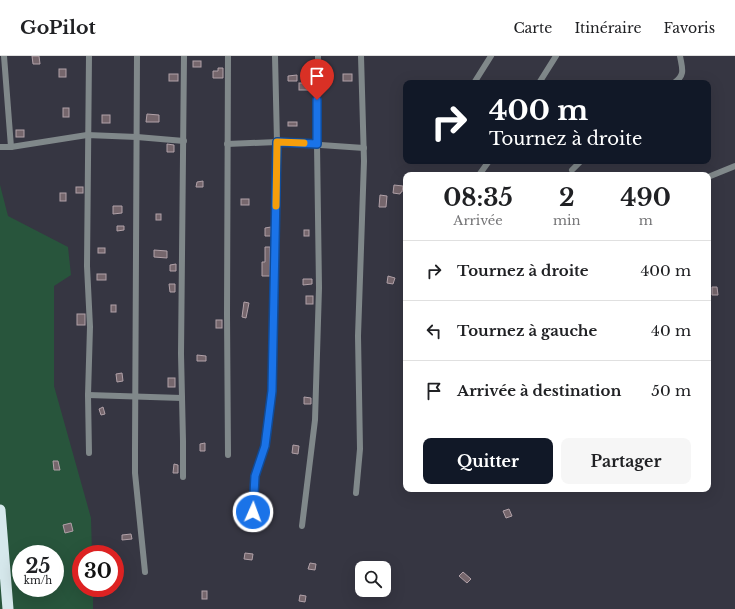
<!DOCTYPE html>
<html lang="fr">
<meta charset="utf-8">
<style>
:root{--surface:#fff;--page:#f6f6f6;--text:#202124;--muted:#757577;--line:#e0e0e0;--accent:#111827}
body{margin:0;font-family:"Libre Baskerville",serif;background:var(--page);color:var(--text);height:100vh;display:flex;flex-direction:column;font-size:15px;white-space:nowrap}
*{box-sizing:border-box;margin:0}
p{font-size:13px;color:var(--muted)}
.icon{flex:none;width:22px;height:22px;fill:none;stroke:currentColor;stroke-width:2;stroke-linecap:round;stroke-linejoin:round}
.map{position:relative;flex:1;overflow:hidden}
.details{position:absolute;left:403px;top:116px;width:308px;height:320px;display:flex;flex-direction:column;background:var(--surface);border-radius:8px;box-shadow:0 4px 16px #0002}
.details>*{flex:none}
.banner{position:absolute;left:403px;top:24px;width:308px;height:84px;border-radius:8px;box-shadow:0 4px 16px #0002;background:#111827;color:#fff;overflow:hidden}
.buttons{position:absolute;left:355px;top:505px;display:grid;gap:8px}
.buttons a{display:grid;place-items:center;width:36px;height:36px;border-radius:8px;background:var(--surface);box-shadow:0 4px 16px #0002;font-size:20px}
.speed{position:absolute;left:12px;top:489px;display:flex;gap:8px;font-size:20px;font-weight:700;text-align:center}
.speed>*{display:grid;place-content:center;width:52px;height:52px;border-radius:50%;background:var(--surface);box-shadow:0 4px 16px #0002;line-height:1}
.speed small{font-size:10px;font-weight:400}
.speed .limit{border:6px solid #d22;background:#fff;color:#111}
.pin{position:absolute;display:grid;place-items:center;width:34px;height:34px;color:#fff;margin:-41px -17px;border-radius:50% 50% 50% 0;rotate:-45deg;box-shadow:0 0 4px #0007}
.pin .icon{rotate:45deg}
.me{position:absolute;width:44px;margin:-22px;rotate:2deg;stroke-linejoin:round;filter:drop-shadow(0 0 3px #0008)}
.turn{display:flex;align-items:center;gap:14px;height:84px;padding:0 20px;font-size:18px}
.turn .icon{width:52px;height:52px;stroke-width:2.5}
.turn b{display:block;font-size:28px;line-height:34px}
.eta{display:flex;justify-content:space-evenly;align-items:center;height:68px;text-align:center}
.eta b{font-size:24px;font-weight:700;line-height:28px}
.action{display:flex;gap:8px;margin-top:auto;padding:8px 20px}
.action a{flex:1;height:46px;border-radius:8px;background:var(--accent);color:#fff;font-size:16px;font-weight:700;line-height:46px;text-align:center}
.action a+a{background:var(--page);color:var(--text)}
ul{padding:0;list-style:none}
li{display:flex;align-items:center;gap:12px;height:60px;padding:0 20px;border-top:1px solid var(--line)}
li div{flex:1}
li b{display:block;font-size:15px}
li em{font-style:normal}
header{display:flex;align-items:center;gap:24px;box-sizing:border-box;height:56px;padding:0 20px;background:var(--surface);border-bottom:1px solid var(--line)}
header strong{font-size:19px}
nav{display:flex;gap:22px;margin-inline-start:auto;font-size:14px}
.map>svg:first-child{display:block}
</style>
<header>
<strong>GoPilot</strong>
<nav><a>Carte</a><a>Itinéraire</a><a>Favoris</a></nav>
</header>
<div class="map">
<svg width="735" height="553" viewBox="0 0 735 553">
<rect width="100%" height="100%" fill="#363642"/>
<path fill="#28553c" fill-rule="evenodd" d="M0,129L8,160L68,191L71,219L54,230V330L91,462L92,498H81V532H93V553H0ZM21,498H55V532H21Z"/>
<g fill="#75666c" stroke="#b1a1a8">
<polygon points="32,0 39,0 40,8 33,8"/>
<rect x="193" y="5" width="8" height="6"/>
<polygon points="218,12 223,12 223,22 213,22 213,15 218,15"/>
<rect x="59" y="13" width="7" height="8"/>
<rect x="169" y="18" width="9" height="7"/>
<rect x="343" y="18" width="9" height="7"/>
<polygon points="297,19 297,25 288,25 288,20"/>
<rect x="299" y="27" width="14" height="7"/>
<rect x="63" y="52" width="6" height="9"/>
<polygon points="147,58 159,59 159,66 146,66"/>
<rect x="102" y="59" width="8" height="8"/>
<rect x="288" y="66" width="9" height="4"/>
<rect x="16" y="74" width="8" height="7"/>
<polygon points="167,88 174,89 174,96 167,96"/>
<polygon points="203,125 203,131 196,131 197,126"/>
<polygon points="394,129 403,130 402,136 401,136 400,138 393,137"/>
<rect x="76" y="131" width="7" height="6"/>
<rect x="60" y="137" width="6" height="8"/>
<polygon points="380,139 387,140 386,151 379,151"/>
<rect x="241" y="143" width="8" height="6"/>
<polygon points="113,150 122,150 122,157 113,158"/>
<rect x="156" y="158" width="5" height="6"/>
<polygon points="117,170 124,170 124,174 117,175"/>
<polygon points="271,171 271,180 265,180 265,172"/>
<rect x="304" y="174" width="5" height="6"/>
<polygon points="265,191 270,191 270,220 262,220 262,206 265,206"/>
<rect x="98" y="192" width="7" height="5"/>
<polygon points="154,194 167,195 167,202 154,201"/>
<polygon points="176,208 176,215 170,215 170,209"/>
<rect x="97" y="218" width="9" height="6"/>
<polygon points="388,220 395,222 393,228 387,227"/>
<polygon points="303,223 312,223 312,228 303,229"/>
<polygon points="169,228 175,228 175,236 170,236"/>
<polygon points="712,231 717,231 718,239 712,239"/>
<rect x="306" y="240" width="7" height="8"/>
<polygon points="244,246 249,247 246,262 242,261"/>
<rect x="111" y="249" width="5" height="7"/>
<rect x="77" y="258" width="8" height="11"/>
<rect x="216" y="264" width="6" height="8"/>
<polygon points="197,299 206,300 206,305 197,305"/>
<polygon points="122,317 123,325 117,326 116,318"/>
<rect x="168" y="322" width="7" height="9"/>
<polygon points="304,341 311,342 311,348 304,348"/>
<polygon points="103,351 105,358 101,359 99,353"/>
<polygon points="205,387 205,395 200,395 200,388"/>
<polygon points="293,389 299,390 298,398 292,397"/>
<polygon points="53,405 58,405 60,414 54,414"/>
<polygon points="174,408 178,409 178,417 173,417"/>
<polygon points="509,453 512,460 506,462 503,455"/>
<polygon points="71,467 73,475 65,477 63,469"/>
<polygon points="131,478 132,483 122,484 122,479"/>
<polygon points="245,497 253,498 252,504 244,503"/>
<polygon points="310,507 316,508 315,514 308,513"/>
<polygon points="463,516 471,523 467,527 459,520"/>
<rect x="202" y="535" width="5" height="8"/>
<polygon points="300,539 306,540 305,546 299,545"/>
</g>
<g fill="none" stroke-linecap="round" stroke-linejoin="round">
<g stroke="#80888a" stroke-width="6">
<polyline points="4,0 11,91"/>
<polyline points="89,0 87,210 90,271 88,339 89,397"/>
<polyline points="137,0 135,394 135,417 145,516"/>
<polyline points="474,27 491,0"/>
<polyline points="539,27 556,0"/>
<path d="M674,27C686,19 682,12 680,0"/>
<polyline points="227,88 277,86 364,92"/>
<polyline points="0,91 11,91 87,79 137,81 184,85"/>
<polyline points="572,114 581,105"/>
<polyline points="479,119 489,105"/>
<polyline points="708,121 735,110"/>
<polyline points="88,339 182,342"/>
<polyline points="228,399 227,258 228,0"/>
<polyline points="183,421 183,385 181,298 184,0"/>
<polyline points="356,437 360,393 358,280 364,105 361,0"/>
<polyline points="252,469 255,420 265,390 272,335 277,86 275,0"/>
<polyline points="302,470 315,364 319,232 317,88 318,0"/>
</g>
<polyline stroke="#d6e8ec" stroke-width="11" points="0,454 8,553"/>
</g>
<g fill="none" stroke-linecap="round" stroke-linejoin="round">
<defs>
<polyline id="route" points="253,456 255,420 265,390 272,335 277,86 317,88 317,44"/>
</defs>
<use href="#route" stroke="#114b97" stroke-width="10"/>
<use href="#route" stroke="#1a73e8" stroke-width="7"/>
<polyline stroke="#f59e0b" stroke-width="7" points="276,150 277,86 304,87"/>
</g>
</svg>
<div class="buttons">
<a><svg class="icon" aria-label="search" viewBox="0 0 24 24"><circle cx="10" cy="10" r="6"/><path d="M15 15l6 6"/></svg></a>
</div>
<div class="speed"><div>25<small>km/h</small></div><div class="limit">30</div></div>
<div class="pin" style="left:317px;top:44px;background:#d93025"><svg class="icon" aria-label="arrive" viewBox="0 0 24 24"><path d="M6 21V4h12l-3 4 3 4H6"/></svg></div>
<svg class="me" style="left:253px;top:456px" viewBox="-20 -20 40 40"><circle r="17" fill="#1a73e8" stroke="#fff" stroke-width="3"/><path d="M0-11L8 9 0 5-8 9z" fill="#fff"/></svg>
<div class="banner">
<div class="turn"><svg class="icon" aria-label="right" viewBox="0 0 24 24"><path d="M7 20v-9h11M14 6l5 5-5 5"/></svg><div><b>400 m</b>Tournez à droite</div></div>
</div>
<section class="details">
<div class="eta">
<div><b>08:35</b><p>Arrivée</p></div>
<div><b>2</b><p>min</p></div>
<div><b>490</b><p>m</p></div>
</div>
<ul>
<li><svg class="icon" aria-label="right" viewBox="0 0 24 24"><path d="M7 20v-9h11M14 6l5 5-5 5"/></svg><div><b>Tournez à droite</b></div><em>400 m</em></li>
<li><svg class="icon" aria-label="left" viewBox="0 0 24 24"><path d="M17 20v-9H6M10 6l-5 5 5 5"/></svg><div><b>Tournez à gauche</b></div><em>40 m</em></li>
<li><svg class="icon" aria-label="arrive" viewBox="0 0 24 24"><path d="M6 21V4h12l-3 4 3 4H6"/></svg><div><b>Arrivée à destination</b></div><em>50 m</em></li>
</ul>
<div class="action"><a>Quitter</a><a>Partager</a></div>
</section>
</div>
